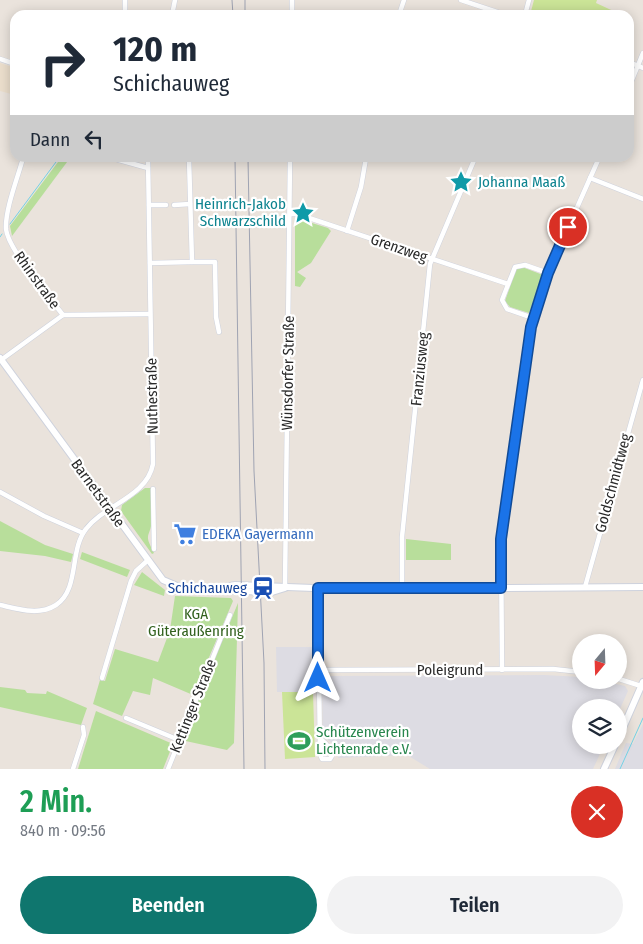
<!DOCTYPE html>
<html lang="de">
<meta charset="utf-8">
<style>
:root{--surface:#fff;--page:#f2f2f3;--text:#1f2937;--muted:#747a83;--accent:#0f766e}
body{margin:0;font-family:"Fira Sans Condensed",sans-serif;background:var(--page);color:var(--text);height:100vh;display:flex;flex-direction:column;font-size:19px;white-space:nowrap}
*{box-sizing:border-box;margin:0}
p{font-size:16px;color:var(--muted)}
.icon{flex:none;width:28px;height:28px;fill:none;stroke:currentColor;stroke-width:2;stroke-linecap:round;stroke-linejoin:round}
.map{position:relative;height:769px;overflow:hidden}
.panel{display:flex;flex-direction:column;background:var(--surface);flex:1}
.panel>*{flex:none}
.guide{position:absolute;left:10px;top:10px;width:624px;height:152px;border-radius:15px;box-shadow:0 2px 12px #0003;background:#fff;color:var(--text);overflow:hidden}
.needle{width:32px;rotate:199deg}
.controls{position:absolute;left:572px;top:634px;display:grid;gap:10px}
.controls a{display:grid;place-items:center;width:55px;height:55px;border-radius:50%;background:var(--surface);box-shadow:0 2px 12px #0003;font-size:25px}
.pin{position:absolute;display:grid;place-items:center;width:42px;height:42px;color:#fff;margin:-21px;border:2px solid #fff;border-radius:50%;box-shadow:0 1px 5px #0007}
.me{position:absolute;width:55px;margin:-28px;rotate:0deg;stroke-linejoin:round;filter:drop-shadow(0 0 4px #0008)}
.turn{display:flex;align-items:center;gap:18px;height:105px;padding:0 20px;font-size:22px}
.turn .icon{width:65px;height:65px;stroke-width:2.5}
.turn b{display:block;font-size:35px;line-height:42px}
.then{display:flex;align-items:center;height:48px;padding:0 20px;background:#0003;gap:10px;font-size:19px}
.round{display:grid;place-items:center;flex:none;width:52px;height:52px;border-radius:26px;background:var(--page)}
.headline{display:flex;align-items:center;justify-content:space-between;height:85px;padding:0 20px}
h1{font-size:30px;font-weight:600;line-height:38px;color:#1e9e55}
.cta{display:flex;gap:10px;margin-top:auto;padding:10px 20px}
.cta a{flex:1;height:58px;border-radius:30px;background:var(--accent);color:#fff;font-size:20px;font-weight:600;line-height:58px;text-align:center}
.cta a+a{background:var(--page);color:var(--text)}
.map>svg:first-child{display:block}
</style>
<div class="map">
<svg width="643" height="769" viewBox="0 0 643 769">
<rect width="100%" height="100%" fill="#eae3dc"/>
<g fill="#dddce3">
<polygon points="276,647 313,647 313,692 277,692"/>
<polygon points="544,675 581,677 581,680 599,680 625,686 628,691 619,711 619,708 581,708 581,745 604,745 593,769 430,769 407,755 338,758 337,748 327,739 323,729 322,680 326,676"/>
<polygon points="643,724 643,769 615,769 626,743 633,744"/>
</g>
<polygon fill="#ebdecc" points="0,63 15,68 15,95 0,91"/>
<g fill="#b8de9b">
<polygon points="61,158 70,158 12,236 10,226"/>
<polygon points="299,219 328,228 331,231 311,263 297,272 306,278 300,287 295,286 295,221"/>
<polygon points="522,267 543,275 529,313 510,307 505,301 516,269"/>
<path d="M145,488H151C152,498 154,510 152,520C150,539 143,532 154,553L152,554L121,511L122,505Z"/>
<polygon points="0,521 45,545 73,554 71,562 45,556 0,551"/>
<polygon points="406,539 451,544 451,560 406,560"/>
<polygon points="82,552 130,570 127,577 80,559"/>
<polygon points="142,572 165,590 164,596 134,585"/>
<polygon points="175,596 231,598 233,601 193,695 153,678 150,695 133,691 122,716 93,704 100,680 105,681 115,649 158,662 170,630"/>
<polygon points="238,603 234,743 227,750 181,740"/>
<polygon points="0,687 25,690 27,693 46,694 47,691 87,708 81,725 0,707"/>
<polygon points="96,711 173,744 163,769 78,769"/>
</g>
<g fill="#cbe497">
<polygon points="534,0 597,0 596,3 622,15 530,15"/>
<polygon points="282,692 313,692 315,757 285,759"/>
</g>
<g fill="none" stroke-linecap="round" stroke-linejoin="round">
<g stroke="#75d2e6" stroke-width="1">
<polyline points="10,224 59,158"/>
<polyline points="0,237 2,234"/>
<polyline points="620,769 643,718"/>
</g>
<defs>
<g id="street">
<polyline points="125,0 125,15"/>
<polyline points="461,0 506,15"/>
<polyline points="172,15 175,0"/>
<polyline points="292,15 292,0"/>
<polyline points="399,15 404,0"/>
<polyline points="525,15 529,0"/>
<polyline points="0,59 15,64"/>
<polyline points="629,62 643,68"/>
<polyline points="629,87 643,53"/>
<path d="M23,158C18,177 5,209 6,229C8,249 49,297 63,315"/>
<polyline points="112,158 148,168"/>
<polyline points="590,178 643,199"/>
<polyline points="149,205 166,205"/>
<polyline points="174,205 190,204"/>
<polyline points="290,214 297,214 508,284"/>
<polyline points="347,231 361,187 366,158"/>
<polyline points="192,262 215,262 216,317 219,332"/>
<polyline points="150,263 192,262 189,158"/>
<polyline points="533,318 507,309 502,300 515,267 525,265 548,273"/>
<polyline points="1,360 63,315 150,314"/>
<polyline points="153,489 154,549"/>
<polyline points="0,492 44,516 83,533"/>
<polyline points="585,587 643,380"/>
<polyline points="285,588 290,158"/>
<polyline points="318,588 320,754 322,759 330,759 333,754 332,750 320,738"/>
<polyline points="402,588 402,537 430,264 475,158"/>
<path d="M0,605C18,609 39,616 56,605C80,589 69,550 86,529C104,505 147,497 153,464L148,158"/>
<polyline points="318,670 553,669 581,672"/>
<polyline points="502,670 501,539 531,327 548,273 599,158"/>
<polyline points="102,678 131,581 136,571 147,561"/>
<polyline points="619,679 641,686"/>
<polyline points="126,718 179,740"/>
<polyline points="73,769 84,735 83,727"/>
<polyline points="168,769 230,615"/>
</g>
<g id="secondary">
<polyline points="0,358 163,580 184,589 272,592 285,588"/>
<polyline points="218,589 235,585 340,589 643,587"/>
<polyline points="619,737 643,682"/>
<polyline points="604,769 615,745"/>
</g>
</defs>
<use href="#street" stroke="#ced2dd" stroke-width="5.5"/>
<use href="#secondary" stroke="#ced2dd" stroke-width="8"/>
<use href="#street" stroke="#fff" stroke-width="4.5"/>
<use href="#secondary" stroke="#fff" stroke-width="6"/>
<g stroke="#9fa3b2" stroke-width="1">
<polyline points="245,0 245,15"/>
<polyline points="248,158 254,471 264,663 265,769"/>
</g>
<g stroke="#9fa3b2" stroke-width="1">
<polyline points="232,0 233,15"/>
<polyline points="235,158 244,769"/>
</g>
</g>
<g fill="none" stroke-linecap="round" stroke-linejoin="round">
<defs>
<polyline id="route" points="318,678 318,588 501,588 501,539 531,327 548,273 568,227"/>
</defs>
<use href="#route" stroke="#114b97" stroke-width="12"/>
<use href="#route" stroke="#1a73e8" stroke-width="9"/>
</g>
<defs>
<symbol id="sight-bare" viewBox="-9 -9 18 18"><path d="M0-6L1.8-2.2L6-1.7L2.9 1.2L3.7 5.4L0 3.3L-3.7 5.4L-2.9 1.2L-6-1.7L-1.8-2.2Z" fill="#0f9aa8" stroke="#fff" stroke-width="2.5" paint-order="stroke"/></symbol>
<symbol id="supermarket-bare" viewBox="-9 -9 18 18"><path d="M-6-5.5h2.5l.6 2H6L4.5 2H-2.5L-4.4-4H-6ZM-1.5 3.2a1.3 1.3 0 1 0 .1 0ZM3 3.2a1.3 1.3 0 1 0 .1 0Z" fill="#3f7fe0" stroke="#fff" stroke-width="2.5" paint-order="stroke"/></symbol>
<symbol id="station-bare" viewBox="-9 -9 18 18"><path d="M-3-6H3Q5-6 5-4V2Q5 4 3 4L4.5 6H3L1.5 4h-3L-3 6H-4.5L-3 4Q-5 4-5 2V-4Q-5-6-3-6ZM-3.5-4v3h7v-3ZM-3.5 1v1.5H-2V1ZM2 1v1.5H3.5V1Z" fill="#1a4fb4" stroke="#fff" stroke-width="2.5" paint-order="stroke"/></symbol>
<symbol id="stadium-bare" viewBox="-9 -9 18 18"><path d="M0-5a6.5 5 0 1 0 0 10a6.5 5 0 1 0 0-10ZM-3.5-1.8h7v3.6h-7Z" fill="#2e9e5b" stroke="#fff" stroke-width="2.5" paint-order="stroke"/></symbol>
</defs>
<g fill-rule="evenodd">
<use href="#sight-bare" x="445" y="166" width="32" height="32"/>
<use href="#sight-bare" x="287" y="197" width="32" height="32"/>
<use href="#supermarket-bare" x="169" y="518" width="32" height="32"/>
<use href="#station-bare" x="247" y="572" width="32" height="32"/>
<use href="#stadium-bare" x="283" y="725" width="32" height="32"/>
</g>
<g text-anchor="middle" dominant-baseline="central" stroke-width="4.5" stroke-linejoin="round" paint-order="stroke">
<g font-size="15" fill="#0d838f" stroke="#fff" text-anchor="start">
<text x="478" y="182">Johanna Maaß</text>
<text x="286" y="204" text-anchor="end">Heinrich-Jakob<tspan x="286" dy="17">Schwarzschild</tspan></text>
</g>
<g font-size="15" fill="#292929" stroke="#fff">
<text transform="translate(399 248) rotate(19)">Grenzweg</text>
<text transform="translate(37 280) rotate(54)">Rhinstraße</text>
<text transform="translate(420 369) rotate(-84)">Franziusweg</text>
<text transform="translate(288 373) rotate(-89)">Wünsdorfer Straße</text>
<text transform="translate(152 396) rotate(-91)">Nuthestraße</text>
<text transform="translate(613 483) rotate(-75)">Goldschmidtweg</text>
<text transform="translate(98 493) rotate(54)">Barnetstraße</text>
<text x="450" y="670">Poleigrund</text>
<text transform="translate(193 706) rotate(-68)">Kettinger Straße</text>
</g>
<g font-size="15" fill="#366cbe" stroke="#fff" text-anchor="start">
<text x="202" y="534">EDEKA Gayermann</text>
</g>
<g font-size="15" fill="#164399" stroke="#fff" text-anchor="end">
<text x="247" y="588">Schichauweg</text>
</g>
<g font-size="15" fill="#32611e" stroke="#fff">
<text x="196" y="614">KGA<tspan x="196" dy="17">Güteraußenring</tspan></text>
</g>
<g font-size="15" fill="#27864d" stroke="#fff" text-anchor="start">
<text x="316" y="732">Schützenverein<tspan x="316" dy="17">Lichtenrade e.V.</tspan></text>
</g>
</g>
</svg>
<div class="controls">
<a><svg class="needle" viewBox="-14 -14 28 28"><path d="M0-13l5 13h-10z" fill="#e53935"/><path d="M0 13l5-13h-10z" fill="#747a83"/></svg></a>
<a><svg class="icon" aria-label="layers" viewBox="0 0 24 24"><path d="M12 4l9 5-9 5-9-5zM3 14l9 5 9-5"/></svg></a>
</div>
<div class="pin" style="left:568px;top:227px;background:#d93025"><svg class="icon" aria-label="arrive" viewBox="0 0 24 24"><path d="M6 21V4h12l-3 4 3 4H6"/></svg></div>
<svg class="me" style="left:318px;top:678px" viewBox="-20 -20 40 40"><path d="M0-17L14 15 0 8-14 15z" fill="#1a73e8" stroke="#fff" stroke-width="4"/></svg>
<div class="guide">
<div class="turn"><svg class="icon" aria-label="right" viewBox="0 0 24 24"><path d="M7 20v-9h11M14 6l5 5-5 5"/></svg><div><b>120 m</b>Schichauweg</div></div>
<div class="then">Dann<svg class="icon" aria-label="left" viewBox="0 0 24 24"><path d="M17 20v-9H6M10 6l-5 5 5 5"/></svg></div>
</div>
</div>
<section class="panel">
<div class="headline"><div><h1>2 Min.</h1><p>840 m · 09:56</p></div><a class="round" style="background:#d93025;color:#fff"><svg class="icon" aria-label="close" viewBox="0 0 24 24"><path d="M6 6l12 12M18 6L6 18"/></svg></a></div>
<div class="cta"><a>Beenden</a><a>Teilen</a></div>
</section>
